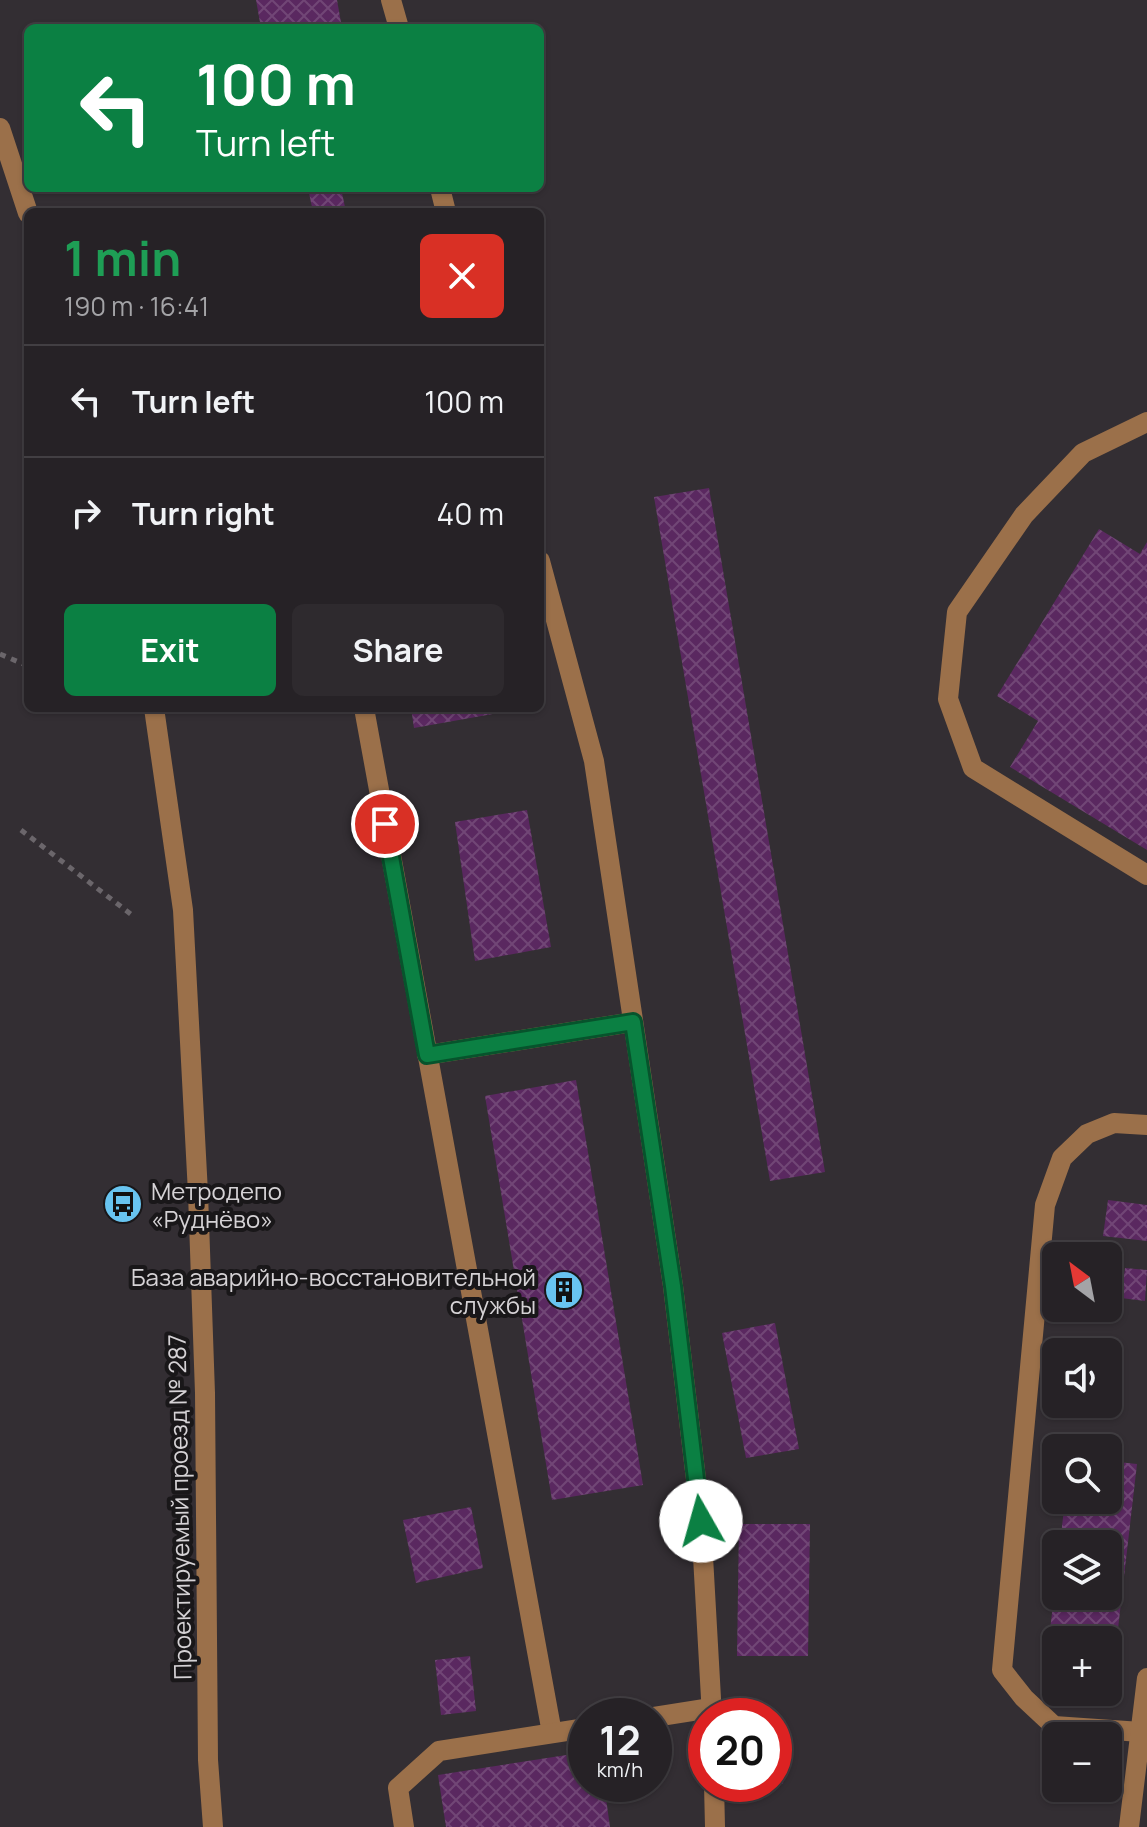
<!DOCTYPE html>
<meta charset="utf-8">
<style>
:root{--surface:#262226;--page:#2e2a2e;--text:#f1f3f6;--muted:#a4a4a7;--line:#423f43;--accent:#0b8043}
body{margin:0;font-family:Manrope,sans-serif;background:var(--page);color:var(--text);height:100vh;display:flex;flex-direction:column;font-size:30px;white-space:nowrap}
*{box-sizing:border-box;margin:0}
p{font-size:26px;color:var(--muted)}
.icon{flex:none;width:44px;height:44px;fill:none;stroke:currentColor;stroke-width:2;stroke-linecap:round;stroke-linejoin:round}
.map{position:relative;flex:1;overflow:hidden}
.side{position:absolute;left:24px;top:208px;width:520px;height:504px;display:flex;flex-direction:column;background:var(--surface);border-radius:12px;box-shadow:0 2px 6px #0004,0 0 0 2px var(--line)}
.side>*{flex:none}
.banner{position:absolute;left:24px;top:24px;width:520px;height:168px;border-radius:12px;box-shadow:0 2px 6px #0004,0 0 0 2px var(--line);background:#0b8043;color:#fff;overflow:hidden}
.needle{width:52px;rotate:328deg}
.buttons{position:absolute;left:1042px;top:1242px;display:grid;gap:16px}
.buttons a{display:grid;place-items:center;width:80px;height:80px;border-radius:12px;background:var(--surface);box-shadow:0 2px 6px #0004,0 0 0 2px var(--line);font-size:40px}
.speed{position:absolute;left:568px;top:1698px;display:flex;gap:16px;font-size:40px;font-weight:700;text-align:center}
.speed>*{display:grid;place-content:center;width:104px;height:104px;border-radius:50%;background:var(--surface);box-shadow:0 2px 6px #0004,0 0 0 2px var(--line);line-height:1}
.speed small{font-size:20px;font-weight:400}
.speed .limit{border:12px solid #d22;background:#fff;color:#111}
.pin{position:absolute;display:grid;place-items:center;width:68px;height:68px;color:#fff;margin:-34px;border:4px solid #fff;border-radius:50%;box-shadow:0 2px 8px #0007}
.me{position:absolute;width:88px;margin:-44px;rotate:353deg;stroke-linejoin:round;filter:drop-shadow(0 0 6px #0008)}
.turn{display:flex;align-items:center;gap:28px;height:168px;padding:0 40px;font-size:36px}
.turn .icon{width:104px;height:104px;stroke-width:2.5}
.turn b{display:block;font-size:56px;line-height:68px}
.round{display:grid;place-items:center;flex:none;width:84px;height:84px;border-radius:12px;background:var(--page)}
.headline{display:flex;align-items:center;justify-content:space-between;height:136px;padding:0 40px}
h1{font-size:48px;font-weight:700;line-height:60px;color:#1e9e55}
.primary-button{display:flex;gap:16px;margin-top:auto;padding:16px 40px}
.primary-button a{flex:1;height:92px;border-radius:12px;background:var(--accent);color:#fff;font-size:32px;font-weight:700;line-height:92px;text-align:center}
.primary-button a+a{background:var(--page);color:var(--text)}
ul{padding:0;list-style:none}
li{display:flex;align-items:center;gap:24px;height:112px;padding:0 40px;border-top:2px solid var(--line)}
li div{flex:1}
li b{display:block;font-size:30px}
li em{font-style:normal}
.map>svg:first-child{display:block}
</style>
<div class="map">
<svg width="1147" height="1827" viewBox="0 0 1147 1827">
<defs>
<pattern id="building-cross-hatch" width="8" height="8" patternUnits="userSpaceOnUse" patternTransform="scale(2)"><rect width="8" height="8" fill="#5a2860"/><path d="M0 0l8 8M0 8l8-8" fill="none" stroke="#714676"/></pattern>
</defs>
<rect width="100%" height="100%" fill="#332e33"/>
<g fill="url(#building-cross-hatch)" fill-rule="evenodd">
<polygon points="256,0 337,0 342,28 261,28"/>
<polygon points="308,188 341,188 346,212 313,212"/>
<polygon points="709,488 825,1172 770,1181 654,497"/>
<polygon points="1099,529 1140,554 1147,542 1147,850 1010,767 1038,721 997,696"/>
<polygon points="411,708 503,708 504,712 414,728"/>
<polygon points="527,810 551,947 475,961 455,822"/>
<polygon points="576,1080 643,1485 552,1500 485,1096"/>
<polygon points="1108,1200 1147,1205 1147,1241 1103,1236"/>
<polygon points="1125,1268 1147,1270 1145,1301 1121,1298"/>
<polygon points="775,1323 799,1449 746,1458 722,1333"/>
<path d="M1108,1461L1137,1464L1109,1707L1042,1699L1054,1596H1108V1544H1060L1065,1500H1108ZM1056,1640H1108V1692H1056Z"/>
<polygon points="471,1507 483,1568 416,1583 403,1520"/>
<polygon points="739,1524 810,1524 808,1656 737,1656"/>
<polygon points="470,1656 476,1711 441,1715 435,1660"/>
<polygon points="774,1746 788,1748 783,1784 774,1782"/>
<polygon points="586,1752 586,1784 604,1784 610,1827 446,1827 438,1775"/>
</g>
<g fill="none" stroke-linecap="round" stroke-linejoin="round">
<g stroke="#6b666b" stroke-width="5" stroke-dasharray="6 6" stroke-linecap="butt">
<polyline points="0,654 28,666"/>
<polyline points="21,830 132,915"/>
</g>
<g stroke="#9b704a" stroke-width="20">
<polyline points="391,0 399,28"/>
<polyline points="0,128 28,213"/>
<polyline points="440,188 446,212"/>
<polyline points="1147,422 1083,453 1024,515 957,612 948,699 973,768 1147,875"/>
<polyline points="540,561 594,761 673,1286 701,1521 712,1716"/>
<polyline points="154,708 183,910 198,1193 205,1393 208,1760 213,1827"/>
<polyline points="364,708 552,1733"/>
<polyline points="427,1055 633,1022"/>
<polyline points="654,1717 711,1708"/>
<polyline points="1141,1732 1054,1726 1024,1698 1002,1670 1045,1205 1062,1158 1087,1134 1114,1123 1147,1125"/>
<polyline points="714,1784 715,1827"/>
<polyline points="404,1827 398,1788 439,1751 586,1728"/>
<polyline points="1129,1827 1147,1678"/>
</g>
</g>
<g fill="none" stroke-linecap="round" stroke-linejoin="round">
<defs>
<polyline id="route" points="385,824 427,1055 633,1022 673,1286 701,1521"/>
</defs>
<use href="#route" stroke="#07532c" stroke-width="20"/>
<use href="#route" stroke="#0b8043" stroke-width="14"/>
</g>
<defs>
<symbol id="bus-disc" viewBox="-11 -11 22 22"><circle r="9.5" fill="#68c4f0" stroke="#191719"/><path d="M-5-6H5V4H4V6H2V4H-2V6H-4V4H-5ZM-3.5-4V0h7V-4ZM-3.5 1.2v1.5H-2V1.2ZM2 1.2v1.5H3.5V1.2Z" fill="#111"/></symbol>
<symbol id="building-disc" viewBox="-11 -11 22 22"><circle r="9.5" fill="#68c4f0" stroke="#191719"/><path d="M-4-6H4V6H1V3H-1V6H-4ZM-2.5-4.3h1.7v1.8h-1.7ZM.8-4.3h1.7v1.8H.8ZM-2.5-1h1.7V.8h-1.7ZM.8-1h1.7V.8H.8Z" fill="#111"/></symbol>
</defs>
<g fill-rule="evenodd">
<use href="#bus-disc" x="101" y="1182" width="44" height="44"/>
<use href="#building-disc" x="542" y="1268" width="44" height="44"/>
</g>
<g text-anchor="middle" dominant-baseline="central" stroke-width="8" stroke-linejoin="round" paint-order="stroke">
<g font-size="24" fill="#d5d2d5" stroke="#191719" text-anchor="start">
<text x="151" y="1190">Метродепо<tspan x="151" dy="28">«Руднёво»</tspan></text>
<text x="536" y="1276" text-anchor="end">База аварийно-восстановительной<tspan x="536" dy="28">службы</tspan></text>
</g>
<g font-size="24" fill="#d5d2d5" stroke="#191719">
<text transform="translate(179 1507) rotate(-91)">Проектируемый проезд № 287</text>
</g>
</g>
</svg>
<div class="buttons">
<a><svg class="needle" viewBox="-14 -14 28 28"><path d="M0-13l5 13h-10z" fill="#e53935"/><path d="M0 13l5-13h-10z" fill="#a4a4a7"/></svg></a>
<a><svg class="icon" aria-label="sound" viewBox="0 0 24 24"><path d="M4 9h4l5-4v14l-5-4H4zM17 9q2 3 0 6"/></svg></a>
<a><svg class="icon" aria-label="search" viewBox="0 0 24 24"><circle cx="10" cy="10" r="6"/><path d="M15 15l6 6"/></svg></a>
<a><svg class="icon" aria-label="layers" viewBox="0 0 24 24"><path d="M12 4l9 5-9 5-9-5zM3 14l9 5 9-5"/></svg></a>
<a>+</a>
<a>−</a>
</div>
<div class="speed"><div>12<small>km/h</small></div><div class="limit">20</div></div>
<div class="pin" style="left:385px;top:824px;background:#d93025"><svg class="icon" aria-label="arrive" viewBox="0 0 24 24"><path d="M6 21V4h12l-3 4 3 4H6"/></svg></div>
<svg class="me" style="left:701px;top:1521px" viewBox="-20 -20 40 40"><circle r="19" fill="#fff"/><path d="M0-13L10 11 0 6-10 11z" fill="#0b8043"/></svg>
<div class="banner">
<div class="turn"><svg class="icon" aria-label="left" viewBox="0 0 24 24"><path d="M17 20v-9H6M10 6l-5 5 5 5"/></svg><div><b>100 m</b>Turn left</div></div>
</div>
<section class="side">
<div class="headline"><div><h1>1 min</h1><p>190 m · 16:41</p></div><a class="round" style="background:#d93025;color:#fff"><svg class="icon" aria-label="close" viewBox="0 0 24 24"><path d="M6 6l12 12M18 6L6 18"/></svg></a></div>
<ul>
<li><svg class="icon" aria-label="left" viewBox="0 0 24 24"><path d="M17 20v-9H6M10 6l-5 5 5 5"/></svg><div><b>Turn left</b></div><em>100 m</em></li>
<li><svg class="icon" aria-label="right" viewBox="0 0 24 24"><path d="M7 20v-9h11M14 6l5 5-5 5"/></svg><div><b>Turn right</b></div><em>40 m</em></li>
</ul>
<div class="primary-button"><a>Exit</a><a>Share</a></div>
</section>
</div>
